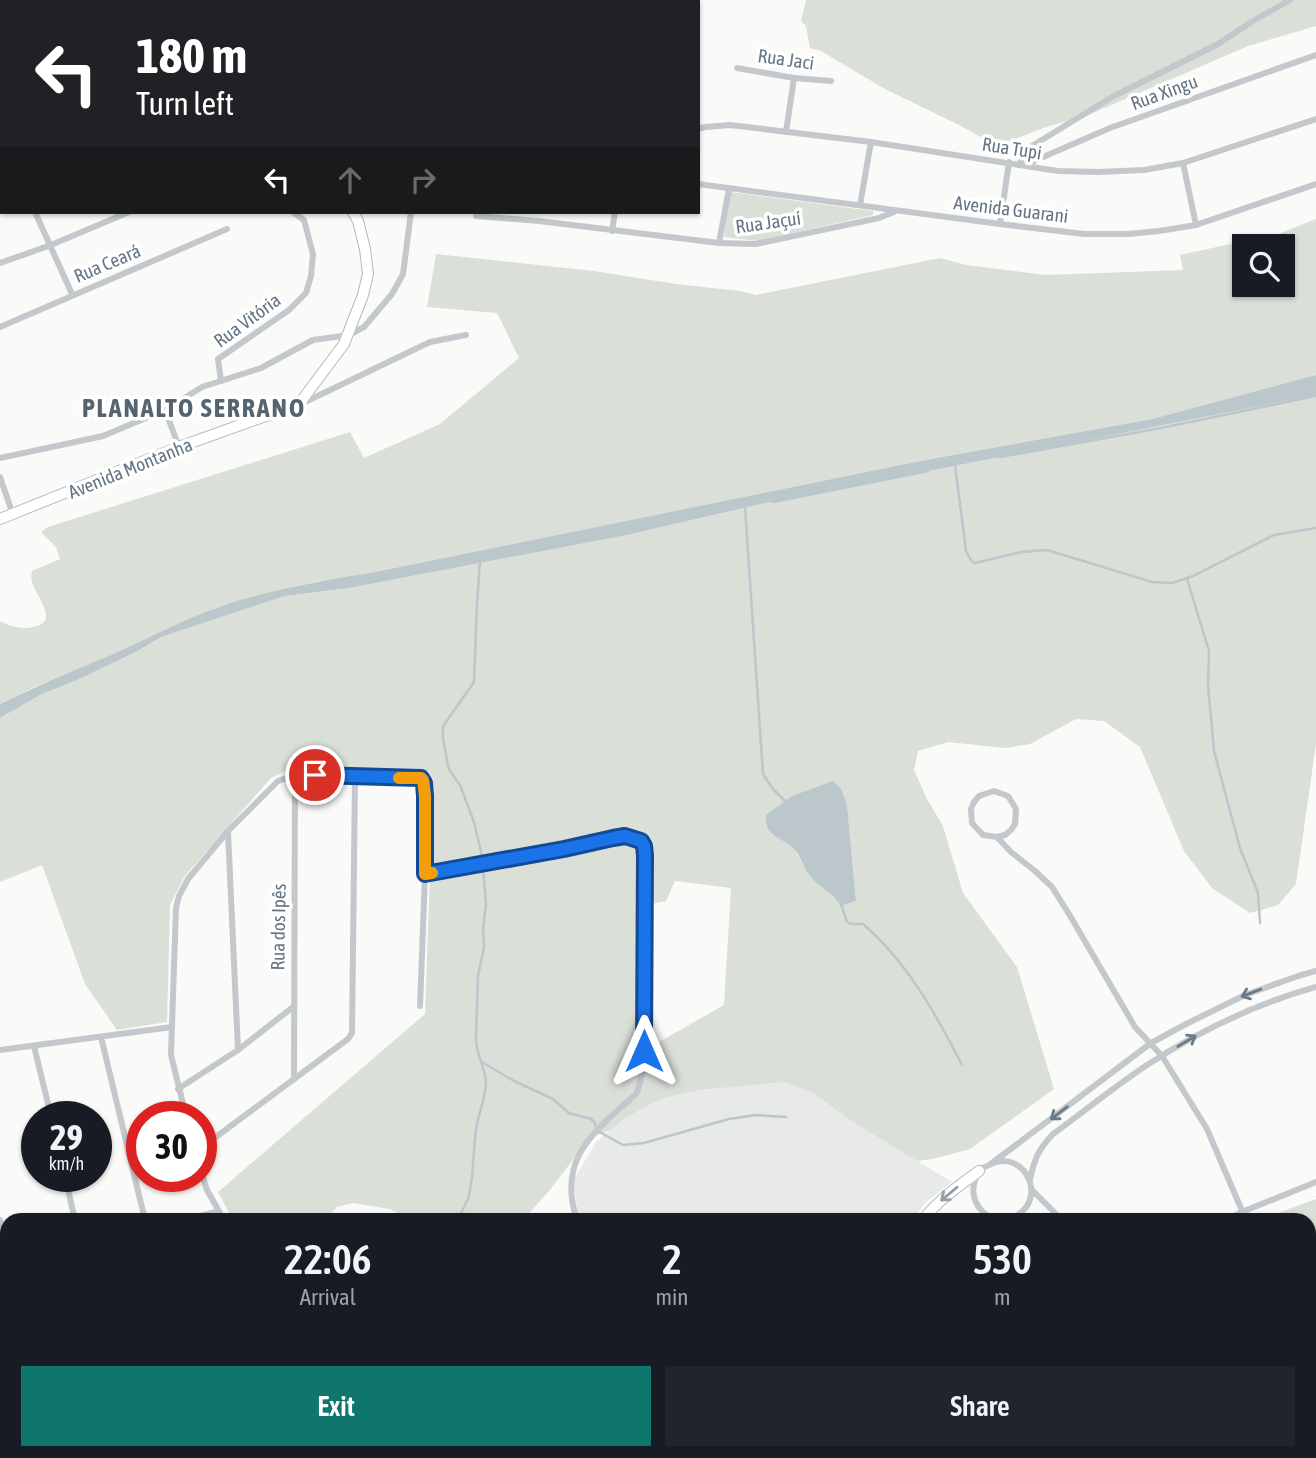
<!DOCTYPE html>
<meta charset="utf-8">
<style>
:root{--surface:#171b24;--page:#20242c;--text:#f1f3f6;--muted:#9ea1a6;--accent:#0f766e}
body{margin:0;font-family:"Asap Condensed",sans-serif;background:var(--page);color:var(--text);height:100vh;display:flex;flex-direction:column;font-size:26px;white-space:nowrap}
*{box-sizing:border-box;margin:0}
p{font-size:23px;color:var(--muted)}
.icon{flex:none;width:38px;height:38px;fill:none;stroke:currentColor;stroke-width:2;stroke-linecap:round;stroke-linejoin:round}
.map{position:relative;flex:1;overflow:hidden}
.side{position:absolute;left:0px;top:1213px;width:1316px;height:247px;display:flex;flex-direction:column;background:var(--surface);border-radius:21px 21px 0 0;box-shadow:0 2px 5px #0004}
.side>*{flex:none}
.banner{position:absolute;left:0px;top:0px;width:700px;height:214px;box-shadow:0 2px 5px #0004;background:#202124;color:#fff;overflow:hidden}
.controls{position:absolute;left:1232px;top:234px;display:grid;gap:14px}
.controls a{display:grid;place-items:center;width:63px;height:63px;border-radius:0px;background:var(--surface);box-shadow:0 2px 5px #0004;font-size:35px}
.speed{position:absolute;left:21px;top:1101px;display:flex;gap:14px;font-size:35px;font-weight:700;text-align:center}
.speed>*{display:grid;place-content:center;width:91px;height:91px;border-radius:50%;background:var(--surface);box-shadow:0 2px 5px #0004;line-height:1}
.speed small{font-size:18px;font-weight:400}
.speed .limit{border:10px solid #d22;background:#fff;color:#111}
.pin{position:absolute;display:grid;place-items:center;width:60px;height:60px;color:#fff;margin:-30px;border:4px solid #fff;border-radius:50%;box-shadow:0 2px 7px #0007}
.me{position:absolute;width:77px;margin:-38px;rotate:0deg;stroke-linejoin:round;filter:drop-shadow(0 0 5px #0008)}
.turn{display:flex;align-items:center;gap:24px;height:147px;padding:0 21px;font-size:32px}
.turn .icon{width:91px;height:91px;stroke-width:2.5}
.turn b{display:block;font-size:49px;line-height:60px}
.lanes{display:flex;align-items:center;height:66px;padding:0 21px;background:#0003;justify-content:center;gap:35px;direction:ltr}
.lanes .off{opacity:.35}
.eta{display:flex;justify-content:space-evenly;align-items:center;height:119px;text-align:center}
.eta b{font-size:42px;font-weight:600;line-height:49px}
.cta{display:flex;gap:14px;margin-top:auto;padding:14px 21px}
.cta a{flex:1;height:80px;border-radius:0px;background:var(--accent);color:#fff;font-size:28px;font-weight:600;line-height:80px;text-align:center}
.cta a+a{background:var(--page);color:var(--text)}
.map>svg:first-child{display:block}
</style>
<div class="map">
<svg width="1316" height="1458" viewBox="0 0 1316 1458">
<rect width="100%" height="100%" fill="#fafaf8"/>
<g fill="#e8e9e9">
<polygon points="785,1082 814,1093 856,1124 952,1182 926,1202 911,1220 581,1220 577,1211 574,1179 597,1141 627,1117 663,1098 700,1090"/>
<polygon points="713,1453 920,1452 920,1458 714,1458"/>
</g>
<g fill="#dadfd7" fill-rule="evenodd">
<polygon points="419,0 654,0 653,2 416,2"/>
<polygon points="806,0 1316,0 1316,26 1248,46 1086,116 1046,127 1008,142 991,143 959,125 885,89 821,51 810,48 806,26 801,21"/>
<polygon points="730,192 873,211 873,215 758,241 724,237"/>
<path d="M1316,219V375L1152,419L920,461L380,571L319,581L278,590L218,607L75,671L34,687L0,704V621C9,626 23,630 33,627C61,622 36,597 32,582C31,578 31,576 32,571L60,559L56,547L42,533V531L48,527L350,432L364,458L440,424L519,358L497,313L427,307L436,254L594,271L676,284L740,291L756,295L940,258L966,265L1045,275L1183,270L1180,255L1281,233ZM1244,247H1283V285H1244Z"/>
<path d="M1316,395V744L1296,884L1278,905L1250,913L1212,888L1184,851L1140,747L1104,721L1076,719L1030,744L1006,748L948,742L918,751L914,770L927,799L943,826L963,893L1017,967L1054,1089L970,1149L933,1159L917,1161L856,1124L813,1093L785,1082L700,1090L663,1098L627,1117L611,1130L597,1135L585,1144L549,1191L523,1220H413L390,1209L353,1203L337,1207L324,1220H233L218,1192L425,1014L433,789V780L429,771H285L271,778L184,877L170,905L167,1022L117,1030L85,984L42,865L0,882V718L42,694L75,681L136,652L161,637L285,596L349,588L627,535L761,504ZM847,805L856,901L841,906L836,897L810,877L794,849ZM675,881L731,888L724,1005L652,1046L642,906L666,901Z"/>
<polygon points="1316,1199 1316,1242 1309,1240 1309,1220 1258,1220"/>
<polygon points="1309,1278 1316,1280 1316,1458 960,1458 960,1452 1309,1452"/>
<polygon points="0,1393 7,1424 7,1452 11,1453 11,1458 0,1458"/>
</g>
<g fill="#bbc7cb">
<path d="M1316,375V395L761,504L627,535L349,588L285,596L161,637L136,652L75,681L42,694L0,718V704C40,684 81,668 122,650C153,636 187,618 219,607C271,589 326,580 380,571L920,461L1152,419Z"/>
<path d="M833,781L841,789L847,805L856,901L841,906C833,892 819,888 809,875C803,867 800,854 792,847C779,836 764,835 766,815L792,796Z"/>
</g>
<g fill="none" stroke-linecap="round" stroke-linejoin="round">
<g stroke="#bbc7cb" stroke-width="2.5">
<polyline points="651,2 654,0"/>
<polyline points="1000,457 1161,428 1316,396"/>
<polyline points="955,465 966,551 972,562 975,563 1021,552 1047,550 1152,582 1172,583 1193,576 1274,535 1316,528"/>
<polyline points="773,502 928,471"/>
<polyline points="745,507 763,774 773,789 788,804"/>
<polyline points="480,562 477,603 474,682 443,726 443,738 448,766 450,771 460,785 474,822 483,860"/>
<polyline points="1187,579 1209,651 1208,685 1214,751 1240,848 1258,893 1260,923"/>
<path d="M841,904L847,922L851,924H863C907,962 936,1014 962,1065"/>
<polyline points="482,1062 514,1081 553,1099 569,1113 591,1119 595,1123 596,1128"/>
<polyline points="598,1131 623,1145 644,1143 729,1119 756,1115 786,1117"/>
<path d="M458,1220C461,1211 467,1204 469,1195C474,1174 473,1151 476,1130C478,1114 486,1098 486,1082C485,1067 476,1054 476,1039L478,976L484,947L483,929L486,904L483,867"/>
<polyline points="1282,1452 1292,1458"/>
</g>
<defs>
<g id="secondary">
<polyline points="166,0 169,2"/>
<polyline points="155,2 158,0"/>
<polyline points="0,519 179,447 299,404 344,344 363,295 368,274 365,249 358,221 353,212"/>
<path d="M923,1220C938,1200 959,1186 979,1171"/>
<polyline points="990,1220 993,1219"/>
<polyline points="347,1452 358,1458"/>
<polyline points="216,1458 228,1452"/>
<polyline points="937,1458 937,1452"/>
<polyline points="953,1458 954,1452"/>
</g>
</defs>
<use href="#secondary" stroke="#b3babf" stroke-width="12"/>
<g stroke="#c3c8cc" stroke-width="6">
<polyline points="80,2 81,0"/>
<polyline points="235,2 238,0"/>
<polyline points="341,2 343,0"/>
<polyline points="737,68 794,78 831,81"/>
<polyline points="0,72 2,71"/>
<polyline points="0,118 2,122"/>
<polyline points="698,129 705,127 730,125 871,142 1058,171 1099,172 1144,170 1183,163 1316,119"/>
<polyline points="786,132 794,78"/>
<polyline points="0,134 2,133"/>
<polyline points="1183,163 1196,225"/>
<polyline points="1019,164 1032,146 1112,97 1218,44 1253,21 1290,0"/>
<polyline points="1027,164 1110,128 1316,55"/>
<polyline points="698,184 1000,224 1084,234 1128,234 1159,231 1196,225 1316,184"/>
<polyline points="0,195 2,194"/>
<polyline points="860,205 871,142"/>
<polyline points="35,212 72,294"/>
<polyline points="476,216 539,221 719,243 756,244 879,218 894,212"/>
<polyline points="1000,224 1009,162"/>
<polyline points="612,231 615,212"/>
<polyline points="719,243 729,189"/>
<polyline points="0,263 51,245 129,212"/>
<polyline points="0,327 227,229"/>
<polyline points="221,381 218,359 289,310 306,293 311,276 313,254 304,220 293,212"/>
<polyline points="301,404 430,342 466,335"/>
<polyline points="165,410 179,447"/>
<polyline points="0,458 103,436 165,410 202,387 261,368 313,340 349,335 364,327 392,294 403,274 411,212"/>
<polyline points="0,477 13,515"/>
<polyline points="228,832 238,1050"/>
<polyline points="997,837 1005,835 1011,830 1015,824 1016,809 1008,796 994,791 979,796 974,802 971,809 972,823 983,835 997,837 1011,852 1035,871 1052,887 1069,914 1135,1027 1162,1056 1207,1129 1246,1220"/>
<path d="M425,874L564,849L625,836C634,837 639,838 644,846L643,1070L639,1087L636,1094C595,1131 556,1158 577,1220"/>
<polyline points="101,1037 145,1220"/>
<polyline points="34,1046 51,1116"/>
<polyline points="0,1050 172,1027"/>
<polyline points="294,1079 295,775"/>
<polyline points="178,1089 238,1050 293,1007"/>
<polyline points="186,1116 171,1055 176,908 179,896 188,879 228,831 278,781 295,775 421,778 424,783 425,796 425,874 420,1006"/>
<polyline points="201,1148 348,1039 352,1033 355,777"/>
<polyline points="992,1163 1151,1043 1186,1024 1245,995 1298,976 1316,971"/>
<polyline points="201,1171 207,1190 224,1220"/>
<polyline points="65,1176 75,1220"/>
<path d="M1030,1179C1035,1158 1038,1150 1053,1134C1083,1112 1113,1088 1144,1067C1197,1032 1255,1004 1316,987"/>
<polyline points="1032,1190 1062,1220"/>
<polyline points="0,1220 7,1245"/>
<polyline points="185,1220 219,1211"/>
<path d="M1001,1220C981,1218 969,1199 975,1180C978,1172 981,1168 989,1165C1027,1145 1054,1209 1004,1220"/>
<polyline points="1226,1220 1242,1212 1316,1182"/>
<polyline points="1309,1257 1316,1260"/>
<polyline points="0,1354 7,1383"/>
<polyline points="19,1452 19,1458"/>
<polyline points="50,1458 50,1452"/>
<polyline points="117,1458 117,1452"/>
<polyline points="602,1458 605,1452"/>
</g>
<use href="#secondary" stroke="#fff" stroke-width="10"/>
</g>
<defs><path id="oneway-shaft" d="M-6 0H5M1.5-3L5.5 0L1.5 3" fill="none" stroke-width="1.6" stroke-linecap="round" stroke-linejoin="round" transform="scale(1.75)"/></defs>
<g stroke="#6a7a87">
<use href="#oneway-shaft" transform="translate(1251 993) rotate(159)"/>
<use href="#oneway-shaft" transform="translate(1187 1041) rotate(-31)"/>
<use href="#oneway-shaft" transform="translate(1059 1113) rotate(143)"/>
</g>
<use stroke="#939fa8" href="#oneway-shaft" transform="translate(949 1194) rotate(140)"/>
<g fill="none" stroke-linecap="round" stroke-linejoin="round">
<defs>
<polyline id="route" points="315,775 421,778 424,783 425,796 425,874 564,849 613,838 625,836 641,841 644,846 645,855 644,1051"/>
</defs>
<use href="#route" stroke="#114b97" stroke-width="18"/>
<use href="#route" stroke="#1a73e8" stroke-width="12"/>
<polyline stroke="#f59e0b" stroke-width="12" points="399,778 421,778 423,780 425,796 425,874 432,873"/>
</g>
<g text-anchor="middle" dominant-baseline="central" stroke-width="7" stroke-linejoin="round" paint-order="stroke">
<g font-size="19" fill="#657683" stroke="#fff">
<text transform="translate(786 59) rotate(8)">Rua Jaci</text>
<text transform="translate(1164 92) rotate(-20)">Rua Xingu</text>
<text transform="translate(1012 148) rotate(9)">Rua Tupi</text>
<text transform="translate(1011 209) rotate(7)">Avenida Guarani</text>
<text transform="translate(768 222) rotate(-8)">Rua Jaçuí</text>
<text transform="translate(107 263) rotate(-23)">Rua Ceará</text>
<text transform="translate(247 320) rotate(-36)">Rua Vitória</text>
<text transform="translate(130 468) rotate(-22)">Avenida Montanha</text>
<text transform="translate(278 927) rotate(-89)">Rua dos Ipês</text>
</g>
<g font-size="26" font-weight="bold" letter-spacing="2" fill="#57646e" stroke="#fff">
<text x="194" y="408">PLANALTO SERRANO</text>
</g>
</g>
</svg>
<div class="controls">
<a><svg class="icon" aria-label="search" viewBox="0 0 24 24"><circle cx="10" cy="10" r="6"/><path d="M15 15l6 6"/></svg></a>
</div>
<div class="speed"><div>29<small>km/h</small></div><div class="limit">30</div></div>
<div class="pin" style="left:315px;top:775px;background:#d93025"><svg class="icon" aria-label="arrive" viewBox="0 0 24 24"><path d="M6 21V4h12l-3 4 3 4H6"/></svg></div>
<svg class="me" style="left:644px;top:1051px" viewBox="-20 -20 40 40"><path d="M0-17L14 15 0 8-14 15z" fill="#1a73e8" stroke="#fff" stroke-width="4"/></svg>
<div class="banner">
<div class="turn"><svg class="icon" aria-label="left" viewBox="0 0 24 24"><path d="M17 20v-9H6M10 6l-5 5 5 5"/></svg><div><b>180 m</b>Turn left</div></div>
<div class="lanes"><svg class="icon" aria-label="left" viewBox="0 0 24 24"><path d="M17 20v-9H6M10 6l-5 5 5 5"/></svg><svg class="icon off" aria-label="ahead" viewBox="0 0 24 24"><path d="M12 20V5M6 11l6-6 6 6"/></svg><svg class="icon off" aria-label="right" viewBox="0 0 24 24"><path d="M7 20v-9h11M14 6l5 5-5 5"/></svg></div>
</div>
<section class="side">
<div class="eta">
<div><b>22:06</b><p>Arrival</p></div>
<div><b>2</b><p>min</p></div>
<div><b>530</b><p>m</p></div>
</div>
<div class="cta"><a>Exit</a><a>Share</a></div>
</section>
</div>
